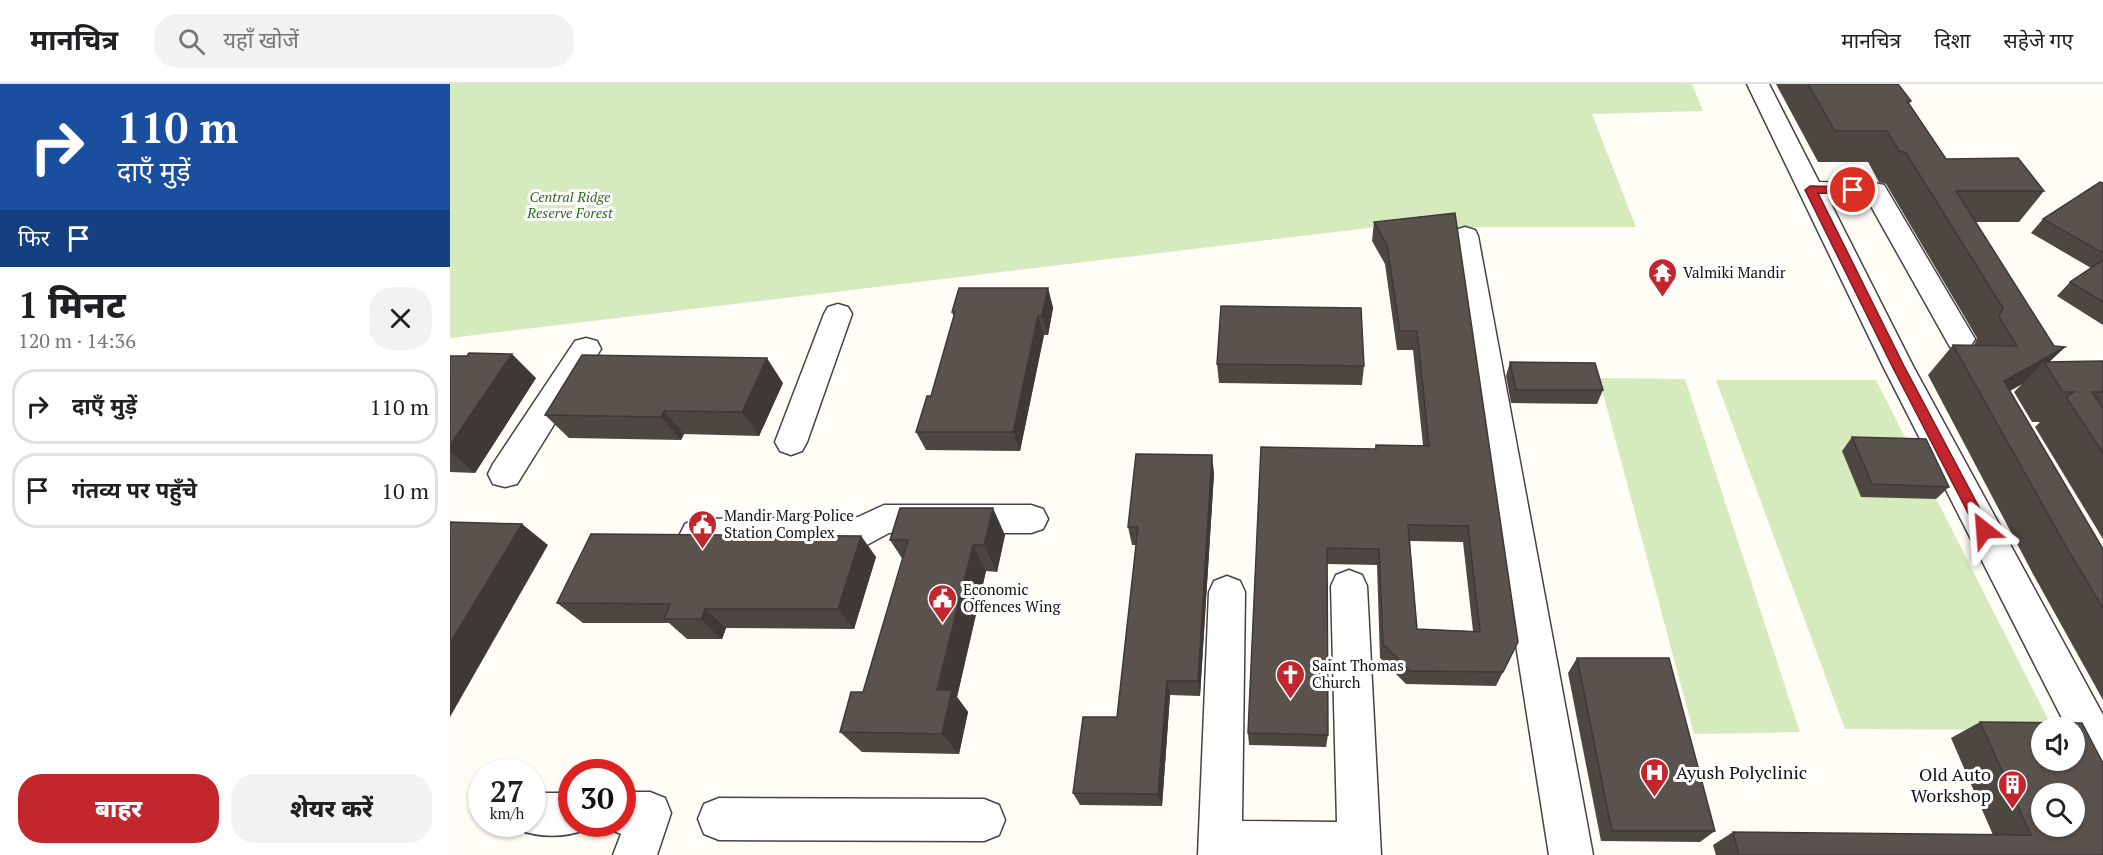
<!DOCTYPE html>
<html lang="hi">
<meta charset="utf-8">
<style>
:root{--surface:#fff;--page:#f2f2f2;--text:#202124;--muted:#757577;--line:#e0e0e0;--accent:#c4262e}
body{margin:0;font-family:"PT Serif","Noto Sans Devanagari",serif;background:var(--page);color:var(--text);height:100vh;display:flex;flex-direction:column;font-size:22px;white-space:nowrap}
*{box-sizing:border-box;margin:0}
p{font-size:20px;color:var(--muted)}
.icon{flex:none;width:33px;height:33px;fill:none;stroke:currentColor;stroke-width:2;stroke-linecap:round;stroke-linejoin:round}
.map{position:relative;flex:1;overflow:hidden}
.drawer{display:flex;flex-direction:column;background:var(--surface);width:450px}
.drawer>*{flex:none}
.hud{background:#1a4fa0;color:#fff;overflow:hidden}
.controls{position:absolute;left:1581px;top:633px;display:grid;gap:12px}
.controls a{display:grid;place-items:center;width:54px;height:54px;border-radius:50%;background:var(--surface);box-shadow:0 2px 4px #0004;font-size:30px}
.speed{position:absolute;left:18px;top:675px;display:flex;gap:12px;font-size:30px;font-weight:700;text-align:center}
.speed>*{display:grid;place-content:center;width:78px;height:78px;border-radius:50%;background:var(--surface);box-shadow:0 2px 4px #0004;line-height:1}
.speed small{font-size:15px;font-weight:400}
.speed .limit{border:9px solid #d22;background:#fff;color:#111}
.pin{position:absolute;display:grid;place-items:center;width:51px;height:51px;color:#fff;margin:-26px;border:3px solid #fff;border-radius:50%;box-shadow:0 2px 6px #0007}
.me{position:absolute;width:66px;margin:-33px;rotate:332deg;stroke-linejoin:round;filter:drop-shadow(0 0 4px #0008)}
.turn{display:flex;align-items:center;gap:21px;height:126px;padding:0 18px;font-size:27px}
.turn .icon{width:78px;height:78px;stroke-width:2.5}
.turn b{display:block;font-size:42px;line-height:51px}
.then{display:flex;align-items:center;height:57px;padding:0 18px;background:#0003;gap:12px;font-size:22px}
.round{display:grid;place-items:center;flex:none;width:63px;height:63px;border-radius:24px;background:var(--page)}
.headline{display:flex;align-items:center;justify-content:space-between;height:102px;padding:0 18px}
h1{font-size:36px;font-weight:800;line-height:45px}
.action{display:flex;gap:12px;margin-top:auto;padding:12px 18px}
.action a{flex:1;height:69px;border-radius:24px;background:var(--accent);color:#fff;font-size:24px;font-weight:800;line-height:69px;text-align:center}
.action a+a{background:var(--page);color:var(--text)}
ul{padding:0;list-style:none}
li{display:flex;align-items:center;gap:18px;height:75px;margin:0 12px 9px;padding:0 6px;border:3px solid var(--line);border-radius:24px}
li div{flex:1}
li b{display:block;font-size:22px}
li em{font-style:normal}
header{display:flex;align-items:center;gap:36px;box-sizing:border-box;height:84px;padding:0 30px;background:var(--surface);border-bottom:2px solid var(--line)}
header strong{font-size:28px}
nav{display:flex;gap:33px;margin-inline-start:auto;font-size:21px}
.search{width:420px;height:54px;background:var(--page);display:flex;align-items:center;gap:15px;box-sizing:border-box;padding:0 21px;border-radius:24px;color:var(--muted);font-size:22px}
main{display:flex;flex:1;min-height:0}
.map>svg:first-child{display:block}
</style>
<header>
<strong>मानचित्र</strong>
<div class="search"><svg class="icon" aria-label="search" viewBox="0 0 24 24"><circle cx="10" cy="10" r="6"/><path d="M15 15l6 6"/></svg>यहाँ खोजें</div>
<nav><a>मानचित्र</a><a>दिशा</a><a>सहेजे गए</a></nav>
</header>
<main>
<section class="drawer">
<div class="hud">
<div class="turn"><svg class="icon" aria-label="right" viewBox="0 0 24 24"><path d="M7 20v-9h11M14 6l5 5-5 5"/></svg><div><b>110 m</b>दाएँ मुड़ें</div></div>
<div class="then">फिर<svg class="icon" aria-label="arrive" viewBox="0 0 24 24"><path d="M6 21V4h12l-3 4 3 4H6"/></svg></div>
</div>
<div class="headline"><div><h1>1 मिनट</h1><p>120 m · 14:36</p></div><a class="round"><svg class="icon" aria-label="close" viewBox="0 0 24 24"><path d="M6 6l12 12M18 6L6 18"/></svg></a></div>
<ul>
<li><svg class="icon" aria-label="right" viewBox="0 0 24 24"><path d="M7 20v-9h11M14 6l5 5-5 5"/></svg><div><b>दाएँ मुड़ें</b></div><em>110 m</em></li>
<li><svg class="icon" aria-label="arrive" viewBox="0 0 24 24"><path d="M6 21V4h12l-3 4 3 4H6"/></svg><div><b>गंतव्य पर पहुँचे</b></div><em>10 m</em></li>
</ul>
<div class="action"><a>बाहर</a><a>शेयर करें</a></div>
</section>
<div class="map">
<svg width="1653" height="771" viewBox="0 0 1653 771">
<rect width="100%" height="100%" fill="#fffdf5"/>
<g fill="#d5ebbd">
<polygon points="0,0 1242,0 1253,27 1142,30 1186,143 927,143 0,254"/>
<polygon points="1149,294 1235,295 1350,648 1244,650"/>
<polygon points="1266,296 1426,296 1602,643 1592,644 1591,646 1395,645"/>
</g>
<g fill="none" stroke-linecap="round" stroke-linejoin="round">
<defs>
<g id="minor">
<polygon points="1297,0 1319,0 1369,98 1425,99 1434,101 1525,255 1520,263 1510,266 1500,263 1417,115 1378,114 1463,282 1653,631 1653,692 1639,686 1624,658 1624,644 1617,644 1433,282"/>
<polygon points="1015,143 1025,146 1028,152 1143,771 1099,771 1002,152 1005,146"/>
<polygon points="388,220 398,223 402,230 357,358 352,367 341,371 330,367 325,358 374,230 378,223"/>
<polygon points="136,254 147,257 151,265 67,400 55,403 43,400 38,390 43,380 125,257"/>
<polygon points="434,421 581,421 593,425 598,435 593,445 581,449 439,449 413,463 247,465 235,460 230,450 235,440 247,435 408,433"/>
<polygon points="899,486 912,491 917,502 931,771 748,771 759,508 764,497 777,492 790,497 795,508 792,737 887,738 881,502 886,491"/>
<polygon points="172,708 200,708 215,714 221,729 207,771 163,771 171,750 157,744 155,740 172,740"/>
<path d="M82,709H122V740H139L137,745C115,754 89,754 67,745L65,740H82Z"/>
<polygon points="269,714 534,715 549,721 555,736 549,751 534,757 269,756 254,750 248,735 254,720"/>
</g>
</defs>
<use href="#minor" stroke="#444" stroke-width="3"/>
<use href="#minor" fill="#fff" fill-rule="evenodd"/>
</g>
<g fill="#4d4742" fill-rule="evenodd">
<polygon points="1326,0 1448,0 1461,17 1459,20 1496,75 1594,107 1569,138 1526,138 1604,262 1615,263 1599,278 1653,277 1653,455 1585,343 1590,338 1582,338 1564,308 1572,300 1560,307 1653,465 1653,616 1583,490 1478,291 1503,261 1524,261 1527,254 1436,100 1429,98 1418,78 1368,78"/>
<polygon points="1653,99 1653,241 1607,212 1620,198 1641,184 1581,149 1593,135"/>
<path d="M1005,129L1068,558L1046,602L956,600L930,574L927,481L877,480L878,651L876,663L799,661L798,649L811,363L925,365L926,361H973L963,266H947L935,180L922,157L924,138ZM960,457L1013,458L1023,547L967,545Z"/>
<polygon points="598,204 603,224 598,251 594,251 570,367 476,366 466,348 481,312 504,234 502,228"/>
<polygon points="0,272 86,294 25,389 0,388"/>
<polygon points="1060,278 1153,306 1147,320 1061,319 1056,292"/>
<polygon points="767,280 914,282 912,301 769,299"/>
<polygon points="333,299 309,352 234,350 231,356 119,354 95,331"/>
<polygon points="1402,353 1499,403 1486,415 1411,413 1392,367"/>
<polygon points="764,389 750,612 720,611 712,722 630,721 623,709 667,633 686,461 682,461 678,443"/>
<polygon points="555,451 547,488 536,487 507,613 518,628 509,670 412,668 390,648 413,608 453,476 440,456"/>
<polygon points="411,452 426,473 404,545 276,544 272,555 237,555 219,539 133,539 107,519"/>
<polygon points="1127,574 1265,747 1250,758 1151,757 1118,589"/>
<polygon points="1530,638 1653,771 1266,771 1263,761 1283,748 1543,751 1501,654"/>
</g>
<g fill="#3f3936">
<polygon points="598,204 603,224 598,251 592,232"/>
<polygon points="588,232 594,251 570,367 563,348"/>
<polygon points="1615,263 1596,281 1594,278 1572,300 1537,320 1554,297"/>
<polygon points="62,270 86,294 25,389 0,368 0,361"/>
<polygon points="317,274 333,299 309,352 292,328"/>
<polygon points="214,327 234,350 231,356 211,333"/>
<polygon points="762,371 764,389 750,612 748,597"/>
<polygon points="543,424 555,451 547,488 534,461"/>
<polygon points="72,440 98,461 0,633 0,559"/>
<polygon points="411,452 426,473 404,545 388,525"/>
<polygon points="523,461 536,487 507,613 518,628 509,670 492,650 487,606"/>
<polygon points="255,525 276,544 272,555 251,535"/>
<polygon points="717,597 720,611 712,722 708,710"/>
</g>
<g fill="#5a524d" stroke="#3f3936" stroke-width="1.5" fill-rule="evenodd">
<polygon points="1358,0 1448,0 1461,17 1457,17 1496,75 1568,74 1594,107 1506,107 1604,262 1615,263 1554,297 1653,465 1653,524 1617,464 1503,261 1567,262 1549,233 1553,224 1456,69 1449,67 1437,47 1385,47"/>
<polygon points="1650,98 1653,99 1653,169 1593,135"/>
<path d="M1005,129L1068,558L1053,588L960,587L933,560L929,465L877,464L878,651L798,649L811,363L926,365V361L979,362L967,247H950L937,161L924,138ZM958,441L1018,442L1030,548L967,545Z"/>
<polygon points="1653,176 1653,218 1620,198"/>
<polygon points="509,204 598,204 592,232 588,232 563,348 466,348 477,312 481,312 505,228 502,228"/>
<polygon points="771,222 911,224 914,282 767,280"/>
<polygon points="19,269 62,270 0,361 0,272 17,272"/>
<polygon points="132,271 317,274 292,328 214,327 211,333 95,331"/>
<polygon points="1653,277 1653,308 1642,308 1653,324 1653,369 1616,313 1624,308 1613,308 1594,278"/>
<polygon points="1060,278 1145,279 1153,306 1066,306"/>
<polygon points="1402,353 1476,355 1499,403 1422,400"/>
<polygon points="686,370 762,371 748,597 717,597 708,710 623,709 633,633 667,633 688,443 678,443"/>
<polygon points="450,424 543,424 534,461 523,461 487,606 502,606 492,650 390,648 401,608 413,608 458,456 440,456"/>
<polygon points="0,438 72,440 0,559"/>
<polygon points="141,450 411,452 388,525 255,525 251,535 214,535 220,520 107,519"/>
<polygon points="1127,574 1219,574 1265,747 1162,747"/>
<path d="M1530,638L1632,639L1653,679V771H1289L1283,748L1581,751ZM1592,644H1624V676H1592ZM1592,710H1624V742H1592Z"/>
</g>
<polygon fill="#c4262e" stroke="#7f191e" stroke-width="1.5" points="1360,102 1403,103 1409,106 1403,110 1368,109 1454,282 1539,442 1541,446 1539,450 1529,450 1442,282 1355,106"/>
<defs>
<symbol id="temple-pin" viewBox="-11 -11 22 30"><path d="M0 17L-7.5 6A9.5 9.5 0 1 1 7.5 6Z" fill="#c4262e" stroke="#fff"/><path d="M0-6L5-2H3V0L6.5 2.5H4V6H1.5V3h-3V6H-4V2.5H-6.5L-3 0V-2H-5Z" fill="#fff"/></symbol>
<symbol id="civic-pin" viewBox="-11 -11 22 30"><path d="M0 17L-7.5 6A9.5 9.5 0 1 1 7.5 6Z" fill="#c4262e" stroke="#fff"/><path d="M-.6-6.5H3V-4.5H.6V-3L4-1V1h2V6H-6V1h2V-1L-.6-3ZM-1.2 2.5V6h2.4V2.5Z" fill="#fff"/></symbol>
<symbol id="church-pin" viewBox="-11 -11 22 30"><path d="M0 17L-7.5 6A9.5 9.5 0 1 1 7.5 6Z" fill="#c4262e" stroke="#fff"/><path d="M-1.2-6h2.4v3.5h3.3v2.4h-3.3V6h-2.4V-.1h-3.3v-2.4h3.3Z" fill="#fff"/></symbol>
<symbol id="hospital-pin" viewBox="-11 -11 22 30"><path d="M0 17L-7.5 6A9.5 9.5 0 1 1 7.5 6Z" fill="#c4262e" stroke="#fff"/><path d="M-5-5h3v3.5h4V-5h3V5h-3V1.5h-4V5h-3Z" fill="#fff"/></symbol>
<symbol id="building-pin" viewBox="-11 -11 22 30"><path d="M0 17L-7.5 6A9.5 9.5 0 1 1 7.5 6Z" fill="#c4262e" stroke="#fff"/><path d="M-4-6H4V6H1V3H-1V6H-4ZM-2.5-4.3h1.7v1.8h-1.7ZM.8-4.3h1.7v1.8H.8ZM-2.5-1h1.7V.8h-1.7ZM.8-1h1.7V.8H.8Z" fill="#fff"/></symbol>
</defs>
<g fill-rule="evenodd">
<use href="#temple-pin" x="1196" y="172" width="33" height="45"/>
<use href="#civic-pin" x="236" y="424" width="33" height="45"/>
<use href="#civic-pin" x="476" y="498" width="33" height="45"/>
<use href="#church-pin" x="824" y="574" width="33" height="45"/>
<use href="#hospital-pin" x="1188" y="672" width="33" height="45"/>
<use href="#building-pin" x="1546" y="684" width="33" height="45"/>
</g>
<g text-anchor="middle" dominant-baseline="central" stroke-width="6" stroke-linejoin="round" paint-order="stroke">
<g font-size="14" font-style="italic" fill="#2f6b1f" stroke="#fff">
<text x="120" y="112">Central Ridge<tspan x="120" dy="16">Reserve Forest</tspan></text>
</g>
<g font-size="15" fill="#111" stroke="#fff" text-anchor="start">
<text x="1233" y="188">Valmiki Mandir</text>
<text x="274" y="431">Mandir Marg Police<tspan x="274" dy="17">Station Complex</tspan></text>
<text x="513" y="505">Economic<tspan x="513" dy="17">Offences Wing</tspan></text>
<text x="862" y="581">Saint Thomas<tspan x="862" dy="17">Church</tspan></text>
</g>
<g font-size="18" fill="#111" stroke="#fff" text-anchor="start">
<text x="1226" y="688">Ayush Polyclinic</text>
<text x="1541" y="690" text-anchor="end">Old Auto<tspan x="1541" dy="21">Workshop</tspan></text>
</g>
</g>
</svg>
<div class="controls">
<a><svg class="icon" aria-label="sound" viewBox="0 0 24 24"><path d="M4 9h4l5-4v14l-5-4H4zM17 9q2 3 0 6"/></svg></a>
<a><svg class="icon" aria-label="search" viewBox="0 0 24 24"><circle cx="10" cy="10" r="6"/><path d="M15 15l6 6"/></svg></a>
</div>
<div class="speed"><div>27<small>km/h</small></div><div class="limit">30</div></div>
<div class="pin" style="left:1403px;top:106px;background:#d93025"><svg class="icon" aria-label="arrive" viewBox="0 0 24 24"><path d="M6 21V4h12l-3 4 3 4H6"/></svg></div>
<svg class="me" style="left:1534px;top:446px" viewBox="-20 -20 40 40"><path d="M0-17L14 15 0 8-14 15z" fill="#c4262e" stroke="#fff" stroke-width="4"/></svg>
</div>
</main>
